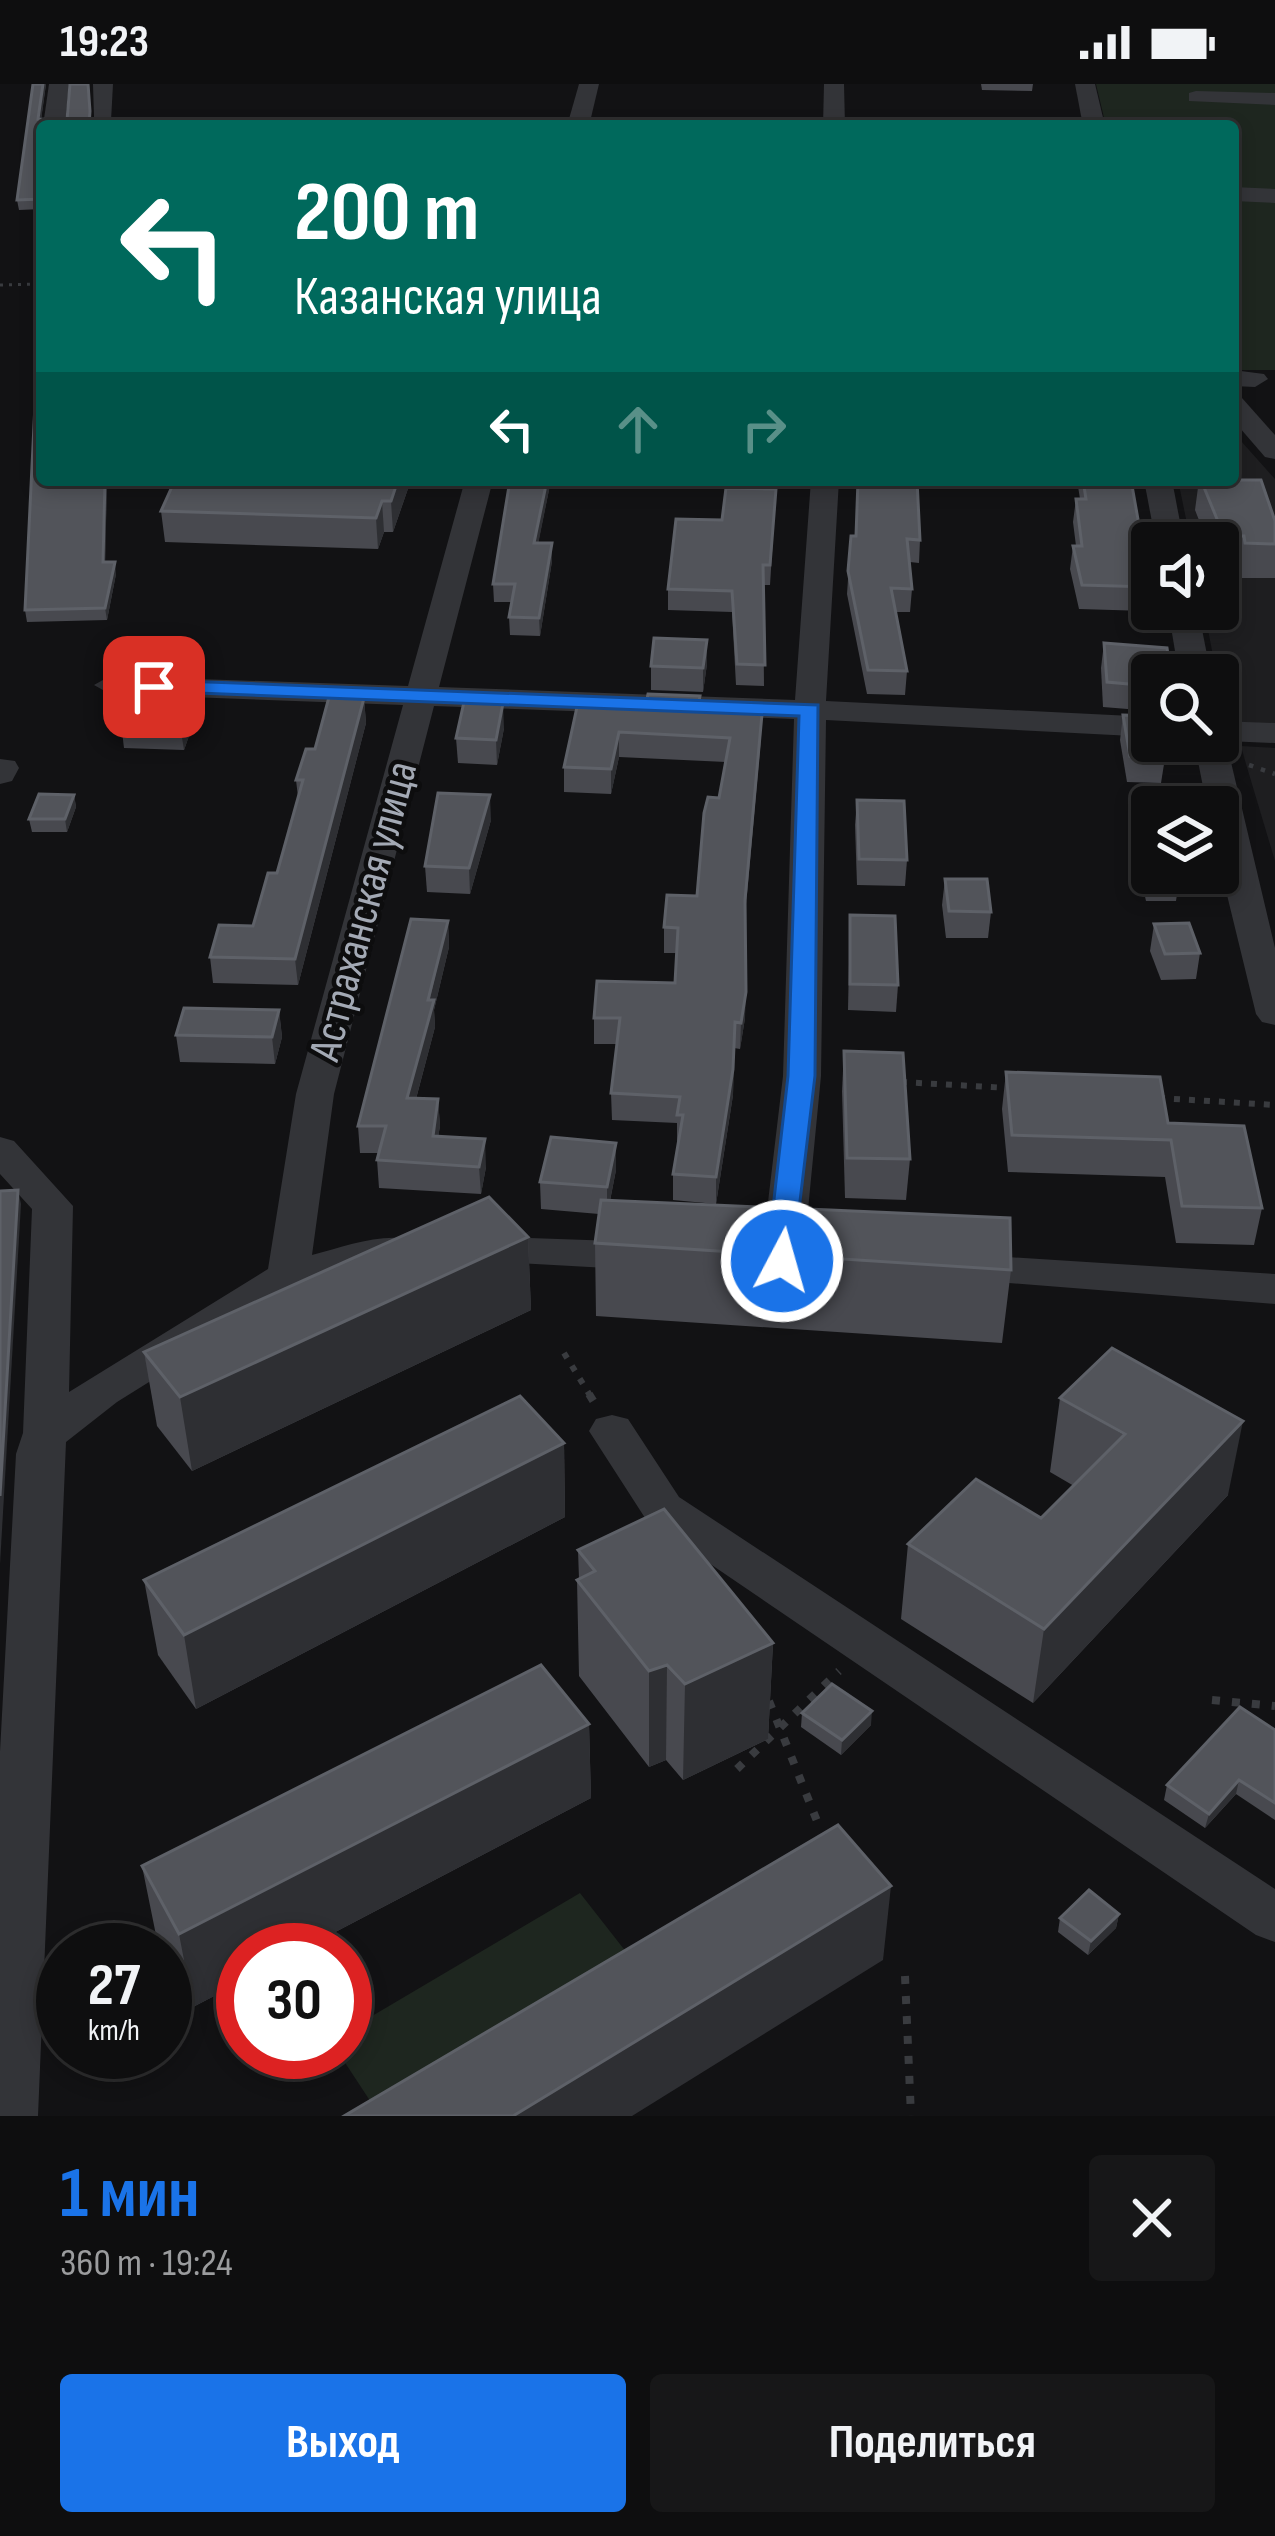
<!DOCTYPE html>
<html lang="ru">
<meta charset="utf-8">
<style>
:root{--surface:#0e0e0f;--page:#171718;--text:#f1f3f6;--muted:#9b9c9e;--line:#2e2e2f;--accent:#1a73e8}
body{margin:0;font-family:"Sofia Sans Condensed",sans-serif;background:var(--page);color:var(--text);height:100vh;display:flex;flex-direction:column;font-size:45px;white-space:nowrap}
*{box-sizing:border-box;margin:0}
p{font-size:39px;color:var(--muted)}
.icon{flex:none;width:66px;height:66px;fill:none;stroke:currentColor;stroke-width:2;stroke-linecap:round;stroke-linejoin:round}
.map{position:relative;height:2032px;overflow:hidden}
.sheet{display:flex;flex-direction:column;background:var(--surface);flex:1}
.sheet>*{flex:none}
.guide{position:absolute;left:36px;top:36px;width:1203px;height:366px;border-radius:12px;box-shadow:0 6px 18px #0003,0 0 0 3px var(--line);background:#00695c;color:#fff;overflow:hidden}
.tools{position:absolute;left:1131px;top:438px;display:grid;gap:24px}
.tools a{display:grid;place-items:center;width:108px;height:108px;border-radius:12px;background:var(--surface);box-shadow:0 6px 18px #0003,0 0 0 3px var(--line);font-size:60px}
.speed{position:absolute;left:36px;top:1839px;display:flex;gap:24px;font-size:60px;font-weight:700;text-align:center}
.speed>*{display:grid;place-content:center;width:156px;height:156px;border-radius:50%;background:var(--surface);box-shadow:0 6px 18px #0003,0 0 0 3px var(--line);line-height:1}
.speed small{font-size:30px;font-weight:400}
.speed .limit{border:18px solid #d22;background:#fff;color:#111}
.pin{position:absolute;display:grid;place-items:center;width:102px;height:102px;color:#fff;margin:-51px;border-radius:24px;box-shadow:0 6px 18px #0006}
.me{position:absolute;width:132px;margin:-66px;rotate:6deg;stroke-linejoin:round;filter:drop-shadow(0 0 9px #0008)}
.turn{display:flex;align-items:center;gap:42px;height:252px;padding:0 60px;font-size:54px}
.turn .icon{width:156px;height:156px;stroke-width:2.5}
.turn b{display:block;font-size:84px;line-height:102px}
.lanes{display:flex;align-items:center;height:114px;padding:0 60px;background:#0003;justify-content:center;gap:60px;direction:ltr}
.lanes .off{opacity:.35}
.round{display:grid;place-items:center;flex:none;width:126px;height:126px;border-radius:12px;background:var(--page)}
.head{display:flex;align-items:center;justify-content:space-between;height:204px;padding:0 60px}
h1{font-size:72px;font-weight:700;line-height:90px;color:var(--accent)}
.button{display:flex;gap:24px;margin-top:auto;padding:24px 60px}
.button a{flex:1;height:138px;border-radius:12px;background:var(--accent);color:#fff;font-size:48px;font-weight:700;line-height:138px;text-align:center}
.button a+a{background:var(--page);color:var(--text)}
.status{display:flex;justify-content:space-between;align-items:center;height:84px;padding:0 60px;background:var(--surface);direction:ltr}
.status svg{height:33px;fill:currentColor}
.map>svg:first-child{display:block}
</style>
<div class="status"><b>19:23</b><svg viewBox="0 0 49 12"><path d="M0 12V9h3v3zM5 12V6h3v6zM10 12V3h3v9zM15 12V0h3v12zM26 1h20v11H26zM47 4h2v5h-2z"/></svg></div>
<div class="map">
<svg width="1275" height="2032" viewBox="0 0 1275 2032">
<rect width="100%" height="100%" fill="#121214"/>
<g fill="#1e1e20">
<polygon points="1233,348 1275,395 1275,641 1226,639 1204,525 1218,525 1218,459 1191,459 1178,396 1233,396"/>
<polygon points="1241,662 1275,664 1275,777 1246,680"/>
</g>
<g fill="#1e261f">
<polygon points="1096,0 1275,0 1275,286 1233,286 1233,42 1106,42"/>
<polygon points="580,1809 634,1878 380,2032 338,1968 345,1968 345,1948"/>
</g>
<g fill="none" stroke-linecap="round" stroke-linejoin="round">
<polyline stroke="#393b3f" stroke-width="3" stroke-dasharray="3 6" stroke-linecap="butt" points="0,201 42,200"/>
<polyline stroke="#393b3f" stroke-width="4.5" stroke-dasharray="4.5 8" stroke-linecap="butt" points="1249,681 1275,690"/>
<g stroke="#393b3f" stroke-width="6" stroke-dasharray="6 9" stroke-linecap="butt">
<polyline points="901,998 1008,1004"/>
<polyline points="1159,1014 1275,1021"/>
<polyline points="564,1269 591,1313"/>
</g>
<g stroke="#393b3f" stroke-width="8" stroke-dasharray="8 12" stroke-linecap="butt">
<polyline points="589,1310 594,1318"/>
<polyline points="1212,1616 1275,1622"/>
<polyline points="769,1617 821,1747"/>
<polyline points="737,1685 839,1587"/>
<polyline points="905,1892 911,2032"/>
</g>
<g fill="#333438" fill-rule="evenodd">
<polygon points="49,0 69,0 65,42 43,42"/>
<polygon points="93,0 113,0 111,37 94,33"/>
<polygon points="579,0 599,0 589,42 567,42"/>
<polygon points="824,0 844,0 845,42 823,42"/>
<polygon points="1075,0 1095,0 1105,42 1083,42"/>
<polygon points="1196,7 1275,9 1275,21 1189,17 1189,9"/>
<polygon points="1233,103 1275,105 1275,119 1233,117"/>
<polygon points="1233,286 1264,290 1268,295 1255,303 1233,302"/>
<polygon points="1233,312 1242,314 1275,351 1275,375 1265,373 1233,336"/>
<path d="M465,396H493L439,603L795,616L811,396H839L826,617L1152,633V653L826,636L821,992L803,1177L797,1187L782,1191L767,1187L761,1177L783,992L794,635L434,622L334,1010L312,1171C347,1162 383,1147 419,1157L425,1167L419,1177L377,1182L303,1202L117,1318L66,1358L38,2032H0V1668L16,1370L23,1349L32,1125L0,1090V1053L14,1057L73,1122L69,1308L268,1185L296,1010L403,621L110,610L94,601L110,592L408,602Z"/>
<polygon points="1144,396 1172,396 1184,459 1156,459"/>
<polygon points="1168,525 1198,525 1211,591 1179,591"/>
<polygon points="1218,637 1275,639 1275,659 1226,657 1275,864 1275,941 1262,938 1256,930 1218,774 1218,723 1207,723 1194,657 1218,657"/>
<polygon points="0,675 15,677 19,684 12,697 0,700"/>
<polygon points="475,1152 644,1158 659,1162 665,1172 659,1182 644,1186 460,1176 454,1166 460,1156"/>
<polygon points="961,1170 1275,1190 1275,1220 946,1194 940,1184 946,1174"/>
<polygon points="612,1331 628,1335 679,1413 1275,1805 1275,1858 1256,1851 647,1437 589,1347 596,1335"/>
</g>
</g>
<g fill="#48494f">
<polygon points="33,0 46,0 41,35 67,36 89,0 91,42 42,42 42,125 19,126 17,116"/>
<polygon points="981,0 1033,0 1032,7 982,6"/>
<polygon points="42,396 107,396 105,478 116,490 107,536 27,538 25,526"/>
<polygon points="175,396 411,396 393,448 384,448 378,465 165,458 161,427"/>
<polygon points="510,396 551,396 538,459 552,459 552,477 540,552 510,551 509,533 512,518 494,518 493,500"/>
<polygon points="1077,396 1131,396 1150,503 1146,527 1079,525 1070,485 1073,462 1076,462 1073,438 1076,415 1080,415"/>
<polygon points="1199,396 1240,396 1275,437 1275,494 1240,494 1238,486 1218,487 1218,459 1208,459 1195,426"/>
<polygon points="776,405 770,501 763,501 764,602 736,601 732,528 668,526 668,505 722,436"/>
<polygon points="851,452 920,456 919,479 910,478 912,505 910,528 896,528 907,587 905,611 867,610 847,510"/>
<polygon points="1104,559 1152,591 1152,627 1103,623 1101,584"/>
<polygon points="707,580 703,608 651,606 651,582"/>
<polygon points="193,607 196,632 184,666 124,664 121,639"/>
<polygon points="364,614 366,639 298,901 213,899 210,873 253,842 277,789 298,713 296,696 315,665"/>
<polygon points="577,623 699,627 761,654 745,832 745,934 740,965 734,964 733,1011 716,1120 673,1116 673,1090 679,1058 677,1057 677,1039 612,1036 611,1009 617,960 594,960 594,934 675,899 677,869 664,869 664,843 697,812 726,678 619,673 611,710 564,708 564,683"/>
<polygon points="1123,631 1165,674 1161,699 1127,698 1120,656"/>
<polygon points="504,644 497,681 458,679 456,654"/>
<polygon points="74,711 76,723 67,748 32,748 29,735"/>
<polygon points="857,716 907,776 905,802 857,801 855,741"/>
<polygon points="491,736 470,810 427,808 425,782"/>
<polygon points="1136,751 1178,804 1176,817 1146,817 1134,764"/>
<polygon points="945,795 991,828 988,854 946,854 942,821"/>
<polygon points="850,831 898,901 896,928 848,926"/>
<polygon points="448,837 449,863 434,926 435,943 416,1015 438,1015 440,1042 438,1053 486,1083 481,1110 379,1104 377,1076 379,1069 360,1069 358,1042"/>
<polygon points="1154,840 1200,869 1196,895 1161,896 1150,867"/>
<polygon points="279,926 282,953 275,980 180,978 176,951"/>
<polygon points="844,967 910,1075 906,1116 845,1114 842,1007"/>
<polygon points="1006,988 1168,1039 1262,1124 1254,1161 1176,1159 1165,1093 1008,1088 1002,1025"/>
<polygon points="616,1059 616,1086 610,1117 1011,1186 1002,1259 596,1232 595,1159 599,1130 541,1125 540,1098"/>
<polygon points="528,1153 531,1226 192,1387 157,1342 144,1268"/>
<polygon points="1060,1314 1228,1411 1033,1619 901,1535 908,1460 1041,1434 1074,1402 1050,1388"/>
<polygon points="564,1359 565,1433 196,1625 158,1571 144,1496"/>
<polygon points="578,1466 773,1559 768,1655 683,1696 666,1676 649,1683 579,1592 577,1496 579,1495"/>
<polygon points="802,1629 871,1641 841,1671 801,1643"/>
<polygon points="589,1640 591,1714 301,1866 243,1866 243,1897 193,1923 165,1871 165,1866 162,1866 157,1856 142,1782"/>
<polygon points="1275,1646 1275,1736 1236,1710 1205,1744 1164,1716 1167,1701"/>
<polygon points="1119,1830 1116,1844 1088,1871 1058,1848 1060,1834"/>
</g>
<g fill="#2e2f33">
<polygon points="43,0 46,0 40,45 38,35"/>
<polygon points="105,396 107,396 105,490 103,478"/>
<polygon points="398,396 411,396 393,448 391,417"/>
<polygon points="547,396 551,396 535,476 534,459"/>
<polygon points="382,417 384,448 378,465 376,434"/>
<polygon points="552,459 552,477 540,552 539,534"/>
<polygon points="115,478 116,490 107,536 105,524"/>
<polygon points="707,556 707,580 703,608 703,584"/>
<polygon points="193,607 196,632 184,666 180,641"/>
<polygon points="364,614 366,639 298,901 295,875"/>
<polygon points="503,619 504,644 497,681 496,656"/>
<polygon points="762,630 761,654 744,842 745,816"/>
<polygon points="619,648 619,673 611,710 611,685"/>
<polygon points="74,711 76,723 67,748 65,735"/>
<polygon points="490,711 491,736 470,810 469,784"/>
<polygon points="448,837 449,863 434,926 435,943 409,1041 407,1014"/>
<polygon points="746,908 745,934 740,965 741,939"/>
<polygon points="279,926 282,953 275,980 272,953"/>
<polygon points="735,938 733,1011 716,1120 716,1093"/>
<polygon points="438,1015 440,1042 434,1079 433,1052"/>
<polygon points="485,1055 486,1083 481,1110 479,1083"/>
<polygon points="616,1059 616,1086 607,1131 607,1103"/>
<polygon points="18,1106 21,1120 0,1480 0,1412"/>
<polygon points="528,1153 531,1226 192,1387 180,1313"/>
<polygon points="1243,1337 1228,1411 1033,1619 1044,1545"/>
<polygon points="564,1359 565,1433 196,1625 184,1551"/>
<polygon points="773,1559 768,1655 683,1696 685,1600"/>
<polygon points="667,1581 666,1676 649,1683 649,1587"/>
<polygon points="872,1627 871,1641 841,1671 842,1656"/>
<polygon points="589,1640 591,1714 301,1866 243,1866 243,1897 193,1923 179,1850"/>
<polygon points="1239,1696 1236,1710 1205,1744 1209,1730"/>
<polygon points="891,1802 883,1876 632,2032 513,2032"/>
<polygon points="1119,1830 1116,1844 1088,1871 1091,1857"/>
</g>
<g fill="#52545a" stroke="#5e6168" stroke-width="3">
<polygon points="33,0 43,0 38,35 67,36 70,0 88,0 90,27 89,42 42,42 42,115 17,116"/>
<polygon points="38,259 42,259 42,396 105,396 103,478 115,478 105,524 25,526"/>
<polygon points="1239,391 1240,396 1261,396 1275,437 1275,460 1245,459 1244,452 1224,452 1201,396 1233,396 1233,392"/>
<polygon points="175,396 398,396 391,417 382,417 376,434 161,427"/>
<polygon points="510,396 547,396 534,459 552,459 539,534 509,533 515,500 493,500"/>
<polygon points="858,396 917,396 920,456 907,455 912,505 891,504 907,587 868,586 848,487 851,452 856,452"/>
<polygon points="1083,396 1131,396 1150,503 1082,501 1073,462 1082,462 1076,415 1086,415"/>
<polygon points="726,404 776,405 770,481 763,481 765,581 737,580 732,507 668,505 676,435 722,436"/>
<polygon points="654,554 707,556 703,584 651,582"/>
<polygon points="1104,559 1167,564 1171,591 1152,591 1152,602 1107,598"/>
<polygon points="134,606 193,607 180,641 121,639"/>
<polygon points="648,610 700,612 697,627 762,630 745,816 746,908 741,939 735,938 733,985 716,1093 673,1090 683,1031 677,1031 680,1013 611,1009 620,934 594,934 597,897 675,899 678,844 664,843 667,811 697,812 704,729 708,713 719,714 730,654 619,648 611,685 564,683 577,623 595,623 595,618 646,620"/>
<polygon points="329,613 364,614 295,875 210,873 219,841 253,842 268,789 277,789 303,696 296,696 306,665 315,665"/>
<polygon points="464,618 503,619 496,656 456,654"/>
<polygon points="1123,631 1152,632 1152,657 1162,657 1165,674 1130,672"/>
<polygon points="438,709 490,711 469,784 425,782"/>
<polygon points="39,710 74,711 65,735 29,735"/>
<polygon points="857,716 904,717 907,776 859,775"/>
<polygon points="1136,751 1152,753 1152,789 1177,789 1178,804 1148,804"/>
<polygon points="945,795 987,795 991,828 949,827"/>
<polygon points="850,831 895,832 898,901 850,900"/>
<polygon points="411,835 448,837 428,916 434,916 407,1014 438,1015 433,1052 485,1055 479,1083 377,1076 386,1042 358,1042"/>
<polygon points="1189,839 1200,869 1165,870 1154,840"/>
<polygon points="184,924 279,926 272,953 176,951"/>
<polygon points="844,967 903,969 910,1075 847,1074"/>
<polygon points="1006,988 1160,993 1168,1039 1244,1042 1262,1124 1182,1122 1171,1056 1012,1051"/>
<polygon points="551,1053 616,1059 607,1103 540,1098"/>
<polygon points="18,1106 0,1412 0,1107"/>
<polygon points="489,1113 528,1153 180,1313 144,1268"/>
<polygon points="601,1116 1010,1134 1011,1186 595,1159"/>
<polygon points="1112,1264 1243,1337 1044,1545 908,1460 976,1395 1041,1434 1125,1350 1060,1314"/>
<polygon points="520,1312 564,1359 184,1551 144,1496"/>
<polygon points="664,1425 773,1559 685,1600 667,1581 649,1587 577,1496 595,1487 578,1466"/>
<polygon points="541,1581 589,1640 179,1850 142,1782"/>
<polygon points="832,1600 872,1627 842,1656 802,1629"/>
<polygon points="1240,1623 1275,1646 1275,1719 1239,1696 1209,1730 1167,1701"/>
<polygon points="838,1741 891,1802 513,2032 344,2032"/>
<polygon points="1089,1806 1119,1830 1091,1857 1060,1834"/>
</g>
<polygon fill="#1a73e8" stroke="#114b97" stroke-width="3" points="154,596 818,621 815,992 792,1184 782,1187 767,1177 788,992 799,632 146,607 146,598"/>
<g text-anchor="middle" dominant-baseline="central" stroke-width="9" stroke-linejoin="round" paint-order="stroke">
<g font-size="45" fill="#a3a9b4" stroke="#0d0d0e">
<text transform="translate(364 827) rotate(-75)">Астраханская улица</text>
</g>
</g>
</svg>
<div class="tools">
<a><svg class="icon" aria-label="sound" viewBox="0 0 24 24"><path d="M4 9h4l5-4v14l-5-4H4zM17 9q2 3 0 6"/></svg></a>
<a><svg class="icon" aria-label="search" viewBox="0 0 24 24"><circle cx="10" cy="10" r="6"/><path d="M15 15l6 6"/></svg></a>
<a><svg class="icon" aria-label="layers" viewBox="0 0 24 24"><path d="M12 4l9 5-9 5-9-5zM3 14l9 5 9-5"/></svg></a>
</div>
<div class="speed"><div>27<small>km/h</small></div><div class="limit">30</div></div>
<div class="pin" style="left:154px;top:603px;background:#d93025"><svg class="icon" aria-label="arrive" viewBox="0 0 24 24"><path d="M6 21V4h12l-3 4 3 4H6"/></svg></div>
<svg class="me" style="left:782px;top:1177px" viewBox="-20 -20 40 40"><circle r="17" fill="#1a73e8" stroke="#fff" stroke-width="3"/><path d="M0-11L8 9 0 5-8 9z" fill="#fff"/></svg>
<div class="guide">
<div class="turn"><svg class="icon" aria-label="left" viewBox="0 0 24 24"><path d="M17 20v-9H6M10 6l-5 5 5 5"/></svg><div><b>200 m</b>Казанская улица</div></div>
<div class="lanes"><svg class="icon" aria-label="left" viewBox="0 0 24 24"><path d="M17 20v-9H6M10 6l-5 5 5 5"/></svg><svg class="icon off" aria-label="ahead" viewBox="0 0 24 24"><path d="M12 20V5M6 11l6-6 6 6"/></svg><svg class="icon off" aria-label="right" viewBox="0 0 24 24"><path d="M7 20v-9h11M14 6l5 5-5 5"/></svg></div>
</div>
</div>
<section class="sheet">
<div class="head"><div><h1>1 мин</h1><p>360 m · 19:24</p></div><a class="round"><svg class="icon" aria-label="close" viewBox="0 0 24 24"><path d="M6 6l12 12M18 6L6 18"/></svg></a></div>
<div class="button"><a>Выход</a><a>Поделиться</a></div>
</section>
